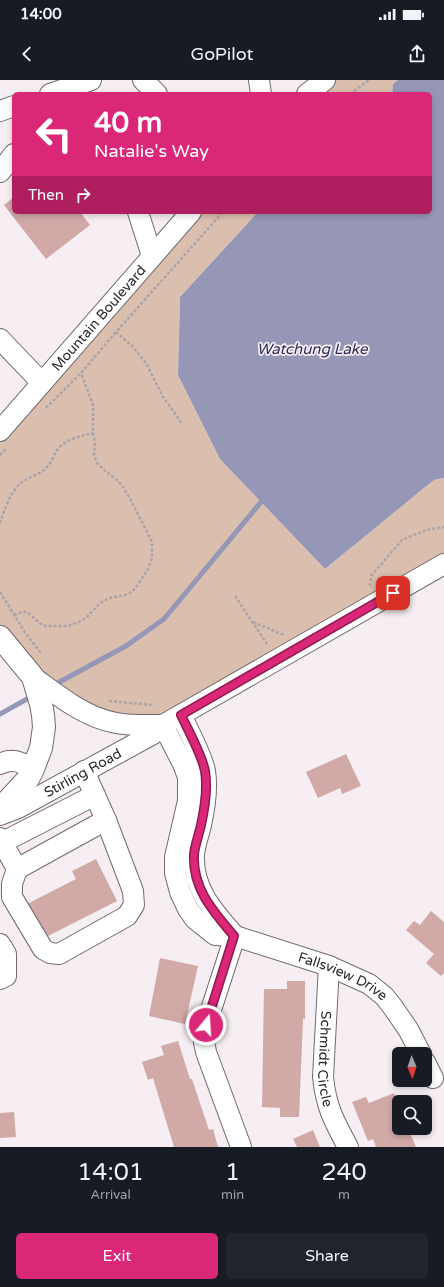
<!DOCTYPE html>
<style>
:root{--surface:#171b24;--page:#20242c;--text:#f1f3f6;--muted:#9ea1a6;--accent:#db2777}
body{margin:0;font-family:"Varela Round",sans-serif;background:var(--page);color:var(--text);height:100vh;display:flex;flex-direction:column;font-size:15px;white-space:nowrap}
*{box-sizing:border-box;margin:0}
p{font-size:13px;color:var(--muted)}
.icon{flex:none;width:22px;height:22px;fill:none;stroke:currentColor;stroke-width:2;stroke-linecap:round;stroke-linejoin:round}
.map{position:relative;height:1067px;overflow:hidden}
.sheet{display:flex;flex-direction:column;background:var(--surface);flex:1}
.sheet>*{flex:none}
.guide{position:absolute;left:12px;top:12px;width:420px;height:122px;border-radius:6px;box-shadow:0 2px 6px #0003;background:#db2777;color:#fff;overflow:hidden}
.needle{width:26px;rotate:178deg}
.buttons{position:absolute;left:392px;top:967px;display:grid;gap:8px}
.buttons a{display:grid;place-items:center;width:40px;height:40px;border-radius:6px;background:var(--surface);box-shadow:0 2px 6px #0003;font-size:20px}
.pin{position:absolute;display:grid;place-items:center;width:34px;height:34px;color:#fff;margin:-17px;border-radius:8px;box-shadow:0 2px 6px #0006}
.me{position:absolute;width:44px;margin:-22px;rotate:18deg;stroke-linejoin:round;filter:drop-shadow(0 0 3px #0008)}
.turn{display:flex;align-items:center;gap:14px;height:84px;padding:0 16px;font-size:18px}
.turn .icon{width:52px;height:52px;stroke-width:2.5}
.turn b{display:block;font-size:28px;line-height:34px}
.then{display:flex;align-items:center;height:38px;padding:0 16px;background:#0003;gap:8px;font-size:15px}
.eta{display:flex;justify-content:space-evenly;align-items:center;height:68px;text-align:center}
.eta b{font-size:24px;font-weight:600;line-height:28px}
.cta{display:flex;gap:8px;margin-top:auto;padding:8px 16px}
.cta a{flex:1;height:46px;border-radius:6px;background:var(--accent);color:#fff;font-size:16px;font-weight:600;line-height:46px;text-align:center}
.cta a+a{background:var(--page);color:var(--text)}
.status{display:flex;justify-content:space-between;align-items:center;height:28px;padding:0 20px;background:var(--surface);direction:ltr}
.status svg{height:11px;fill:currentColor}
header{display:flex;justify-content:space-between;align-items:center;height:52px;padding:0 16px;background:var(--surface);font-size:18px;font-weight:600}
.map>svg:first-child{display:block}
</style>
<div class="status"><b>14:00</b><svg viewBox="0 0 49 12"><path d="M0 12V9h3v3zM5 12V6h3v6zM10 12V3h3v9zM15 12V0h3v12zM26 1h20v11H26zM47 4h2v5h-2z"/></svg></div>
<header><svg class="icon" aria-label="back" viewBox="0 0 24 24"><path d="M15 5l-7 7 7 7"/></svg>GoPilot<svg class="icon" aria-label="share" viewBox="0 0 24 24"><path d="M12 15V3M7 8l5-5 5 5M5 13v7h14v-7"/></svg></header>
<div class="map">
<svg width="444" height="1067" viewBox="0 0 444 1067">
<rect width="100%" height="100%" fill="#f6eef2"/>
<g fill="#dabfae">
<polygon points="325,0 398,0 393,4 392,14 307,14"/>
<polygon points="191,132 258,132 180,217 178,295 220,379 325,489 424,408 434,400 444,398 444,484 163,645 91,636 0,557 0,351"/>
</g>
<polygon fill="#9697b7" points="398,0 444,0 444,398 434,400 424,408 325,489 220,379 178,295 180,217 258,132 430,132 430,14 392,14 393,4"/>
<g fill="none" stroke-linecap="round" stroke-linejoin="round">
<g stroke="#9697b7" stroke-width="5">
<polyline points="52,606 126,566 164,539 261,422"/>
<polyline points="0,634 34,615"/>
</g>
</g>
<g fill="#d1a9a7">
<polygon points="14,117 14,132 80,132 90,145 46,179 4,125"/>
<polygon points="346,674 361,706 342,714 340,708 318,718 306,692"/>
<polygon points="96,779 117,821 44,858 27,824 76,799 72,791"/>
<polygon points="431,831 444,842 444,893 441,896 426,883 434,874 406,850 414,841 420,845"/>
<polygon points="160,878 198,886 185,944 149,936"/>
<polygon points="287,901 305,901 305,939 303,939 299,1037 280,1037 280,1028 262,1027 264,909 287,909"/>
<polygon points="178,961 190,999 192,999 209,1050 213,1049 218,1067 174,1067 153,998 148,1000 142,982 164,975 161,966"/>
<polygon points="394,1013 399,1025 399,1048 408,1048 416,1067 376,1067 373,1059 368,1061 352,1022 366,1017 369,1023"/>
<polygon points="14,1032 16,1057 0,1058 0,1033"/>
<polygon points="313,1050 320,1067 297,1067 293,1059"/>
</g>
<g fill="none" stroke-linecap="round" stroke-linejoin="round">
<defs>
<g id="minor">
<polyline points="143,0 157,14"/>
<polyline points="259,0 261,14"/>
<polyline points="50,14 91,0"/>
<polyline points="307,14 325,0"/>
<polyline points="0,31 14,26"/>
<polyline points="0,92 14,74"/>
<polyline points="138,132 152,176"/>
<polyline points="0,259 42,303"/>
<path id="s1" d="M0,351L191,132"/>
<path d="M33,597C59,616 84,637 116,643C131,646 148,645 163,645"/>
<path d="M181,635C188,650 202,675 205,691C208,709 205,727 201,745C199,754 195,765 194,774C192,809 214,832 235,856"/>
<path id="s2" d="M163,645L183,684L188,697V721L175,777V793L180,812L188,829L195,839L215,855L235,856L329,886L369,904L384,916L392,926L408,949L421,974"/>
<path d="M0,684C13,677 22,683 33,689"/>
<path id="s3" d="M0,735L18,728L153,654L163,645L444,484"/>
<polyline points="0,758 17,789 106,740 84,691"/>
<polyline points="3,762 95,715"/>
<polyline points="17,789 12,804 12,817 43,869 50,873 59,874 127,836 134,825 133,811 106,740"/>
<polyline points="235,856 206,945 204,962 206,972 241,1067"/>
<polyline points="0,864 6,874 6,896 0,899"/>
<path id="s4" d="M329,886L323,997C326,1027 334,1041 348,1067"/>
<polyline points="425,982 433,998"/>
</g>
<polyline id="major" points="0,557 33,597 41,624 43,635 44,647 41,668 33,689 28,699 0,729"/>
</defs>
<use href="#minor" stroke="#716b6e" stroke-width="22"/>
<use href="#major" stroke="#716b6e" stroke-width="24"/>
<g stroke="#aaa4a7" stroke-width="2.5" stroke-dasharray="3 2" stroke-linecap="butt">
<polyline points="350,14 369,0"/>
<polyline points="46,328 81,293 116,252"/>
<polyline points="181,343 177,336 163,317 146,283 132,266 116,252 223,132"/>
<polyline points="0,375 6,369"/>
<path d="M0,443C5,429 10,412 22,402C29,397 39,395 46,388C52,383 53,376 57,370C65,359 81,356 93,353"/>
<polyline points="370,506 371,496 402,460 426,450 444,447"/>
<polyline points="0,512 26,554 41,573"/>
<polyline points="235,516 267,564"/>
<polyline points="14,535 22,532 27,532 41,544 46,546 67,546 79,542 86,538 100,523 110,518 125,515 132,512 139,503 148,489 152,478 152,462 131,420 123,407 117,400 103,389 97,383 94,375 95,362 93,353 93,325 81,293"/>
<polyline points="253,542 284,555"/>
<polyline points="109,621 152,625"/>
</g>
<use href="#minor" stroke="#fff" stroke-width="20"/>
<use href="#major" stroke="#fff" stroke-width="22"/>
</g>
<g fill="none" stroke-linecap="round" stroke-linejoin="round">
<defs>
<path id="route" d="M206,945L234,856C214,832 192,809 194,774C195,765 199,754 201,745C205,727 208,709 205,691C202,675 188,650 181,635L393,513"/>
</defs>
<use href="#route" stroke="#8e194d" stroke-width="10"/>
<use href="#route" stroke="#db2777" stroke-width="7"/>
</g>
<g text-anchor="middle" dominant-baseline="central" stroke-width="3.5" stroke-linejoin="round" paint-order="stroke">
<g font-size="14" fill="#2a2829" stroke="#f6eef2">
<text stroke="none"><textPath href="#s1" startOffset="150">Mountain Boulevard</textPath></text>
<text stroke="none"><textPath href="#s3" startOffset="93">Stirling Road</textPath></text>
<text stroke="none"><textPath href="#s2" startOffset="367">Fallsview Drive</textPath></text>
<text stroke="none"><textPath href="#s4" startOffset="93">Schmidt Circle</textPath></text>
</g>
<g font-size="15" font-style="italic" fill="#2f2c59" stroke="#f6eef2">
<text x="312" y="269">Watchung Lake</text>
</g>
</g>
</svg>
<div class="buttons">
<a><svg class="needle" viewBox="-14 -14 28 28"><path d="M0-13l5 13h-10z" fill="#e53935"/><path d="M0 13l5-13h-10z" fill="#9ea1a6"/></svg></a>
<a><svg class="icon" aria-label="search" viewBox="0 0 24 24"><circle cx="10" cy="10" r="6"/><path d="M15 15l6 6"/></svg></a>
</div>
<div class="pin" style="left:393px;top:513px;background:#d93025"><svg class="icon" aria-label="arrive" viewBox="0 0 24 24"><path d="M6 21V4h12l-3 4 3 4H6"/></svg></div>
<svg class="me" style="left:206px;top:945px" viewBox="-20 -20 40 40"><circle r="17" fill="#db2777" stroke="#fff" stroke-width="3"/><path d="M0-11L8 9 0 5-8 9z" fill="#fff"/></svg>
<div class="guide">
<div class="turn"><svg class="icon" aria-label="left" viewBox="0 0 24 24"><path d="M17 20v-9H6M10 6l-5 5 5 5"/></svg><div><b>40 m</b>Natalie's Way</div></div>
<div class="then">Then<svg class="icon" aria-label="right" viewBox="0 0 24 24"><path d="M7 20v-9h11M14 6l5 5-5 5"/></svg></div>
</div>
</div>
<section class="sheet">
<div class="eta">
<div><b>14:01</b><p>Arrival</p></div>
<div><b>1</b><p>min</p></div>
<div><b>240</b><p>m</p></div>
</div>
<div class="cta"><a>Exit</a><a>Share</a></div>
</section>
